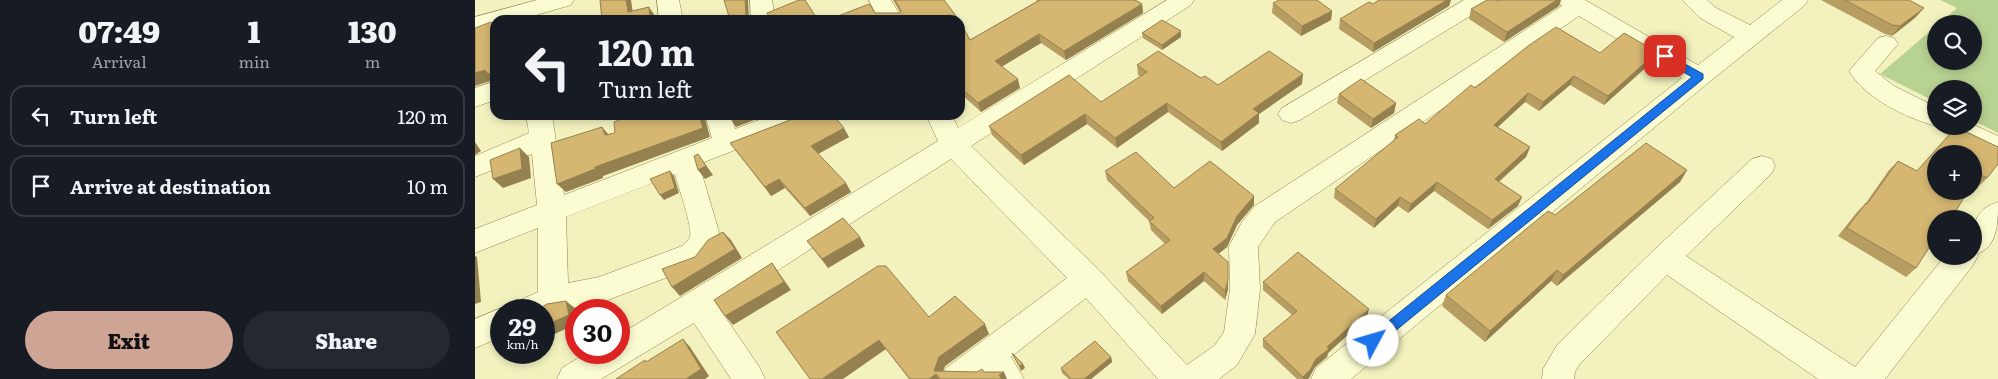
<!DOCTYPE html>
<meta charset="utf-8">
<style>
:root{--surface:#171b24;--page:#242831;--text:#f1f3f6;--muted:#9ea1a6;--line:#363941;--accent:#cea495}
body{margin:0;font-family:Literata,serif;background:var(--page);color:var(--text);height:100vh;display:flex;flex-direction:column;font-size:19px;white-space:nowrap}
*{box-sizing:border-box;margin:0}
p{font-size:16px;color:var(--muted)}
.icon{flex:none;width:28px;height:28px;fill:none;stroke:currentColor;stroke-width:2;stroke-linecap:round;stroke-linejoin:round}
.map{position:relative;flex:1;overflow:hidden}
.sheet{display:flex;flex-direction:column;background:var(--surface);width:475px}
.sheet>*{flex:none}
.hud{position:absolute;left:15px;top:15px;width:475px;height:105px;border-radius:15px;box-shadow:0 2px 8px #0003;background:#171b24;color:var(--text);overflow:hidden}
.fabs{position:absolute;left:1452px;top:15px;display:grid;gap:10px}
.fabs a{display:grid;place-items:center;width:55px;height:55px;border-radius:50%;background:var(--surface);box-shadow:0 2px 8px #0003;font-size:25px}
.speed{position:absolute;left:15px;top:299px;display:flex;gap:10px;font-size:25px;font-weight:700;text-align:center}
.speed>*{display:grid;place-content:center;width:65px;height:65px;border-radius:50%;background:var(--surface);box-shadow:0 2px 8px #0003;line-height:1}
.speed small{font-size:12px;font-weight:400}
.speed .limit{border:8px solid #d22;background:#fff;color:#111}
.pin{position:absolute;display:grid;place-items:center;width:42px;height:42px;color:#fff;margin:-21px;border-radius:10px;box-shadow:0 2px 8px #0006}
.me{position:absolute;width:55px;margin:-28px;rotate:51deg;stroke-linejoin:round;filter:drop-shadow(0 0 4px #0008)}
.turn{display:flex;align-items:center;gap:18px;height:105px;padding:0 25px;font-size:22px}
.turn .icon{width:65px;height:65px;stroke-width:2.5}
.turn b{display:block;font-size:35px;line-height:42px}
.eta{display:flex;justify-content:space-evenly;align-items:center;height:85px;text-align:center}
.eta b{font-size:30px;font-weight:800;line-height:35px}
.primary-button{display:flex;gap:10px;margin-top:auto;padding:10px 25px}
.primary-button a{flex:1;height:58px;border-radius:30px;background:var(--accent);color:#111;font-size:20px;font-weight:800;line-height:58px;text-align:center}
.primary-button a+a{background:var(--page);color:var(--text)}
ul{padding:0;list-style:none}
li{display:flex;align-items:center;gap:15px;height:62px;margin:0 10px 8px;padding:0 15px;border:2px solid var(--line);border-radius:15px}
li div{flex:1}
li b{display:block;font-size:19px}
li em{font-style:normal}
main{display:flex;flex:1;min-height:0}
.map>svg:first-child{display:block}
</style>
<main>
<section class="sheet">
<div class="eta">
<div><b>07:49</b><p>Arrival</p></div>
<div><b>1</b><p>min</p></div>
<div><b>130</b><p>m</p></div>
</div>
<ul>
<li><svg class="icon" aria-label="left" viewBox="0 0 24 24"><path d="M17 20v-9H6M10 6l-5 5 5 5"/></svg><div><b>Turn left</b></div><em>120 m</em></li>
<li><svg class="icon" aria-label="arrive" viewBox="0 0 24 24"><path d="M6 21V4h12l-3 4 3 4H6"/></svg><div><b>Arrive at destination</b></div><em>10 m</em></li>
</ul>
<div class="primary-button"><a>Exit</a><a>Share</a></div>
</section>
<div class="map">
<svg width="1523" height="379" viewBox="0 0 1523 379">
<rect width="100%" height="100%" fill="#f3f2bf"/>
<polygon fill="#b8d292" points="1465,0 1523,0 1523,133 1499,121 1499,89 1461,89 1461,102 1405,74 1461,26 1461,61 1499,61 1499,24 1464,24 1482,8"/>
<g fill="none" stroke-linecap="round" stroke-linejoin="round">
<defs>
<g id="minor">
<polygon points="62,0 99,0 96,5 44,20 20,20 20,27 0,33 0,17"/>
<polygon points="182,0 204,0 208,20 184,20"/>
<polygon points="275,0 297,0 300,20 276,20"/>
<polygon points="394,0 416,0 428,20 404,20"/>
<polygon points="692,0 719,0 716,5 496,146 624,270 712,365 740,345 749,332 755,289 754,246 767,222 780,206 1087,6 1082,0 1110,0 1223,65 1259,37 1225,18 1207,0 1232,0 1241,8 1275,25 1307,0 1333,0 1330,5 1233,83 876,379 836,379 841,368 1207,78 1104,16 800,222 783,247 785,289 780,334 762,365 744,379 683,379 611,298 536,357 549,379 514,379 512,375 507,379 466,379 471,368 592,278 476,159 244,308 285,368 290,379 256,379 219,323 126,379 82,379 87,368 113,352 144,352 144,335 463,141 451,115 477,115 483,128"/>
<polygon points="989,0 1016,0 1013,5 825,120 816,123 807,120 803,114 807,108"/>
<path d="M1411,36L1419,38L1423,44L1400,71L1419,86L1461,107V126C1431,118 1390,98 1374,71L1403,38Z"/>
<polygon points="20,81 20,100 0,107 0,88"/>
<path d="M51,115H77L89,195L237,138L230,115H256L260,129L297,115H330L331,117L327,124L224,164L244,232C243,244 236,255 227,264L125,303L82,311L69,318V310H39L43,301L63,292V228L0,253V229L62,205L57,154L0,177V156L54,133ZM200,174C203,186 218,228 215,237C213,241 209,244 207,246L124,277L93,283L91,217Z"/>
<polygon points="1499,125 1523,136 1523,158 1470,133 1466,126 1499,126"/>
<path d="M1287,156L1297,159L1300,166L1297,173L1211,256L1380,367L1470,256H1499C1499,232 1494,211 1523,202C1523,223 1523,246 1502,254L1503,256L1498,265L1410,379H1343L1192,275L1104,365L1100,372L1099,379H1067L1068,369L1082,345L1180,249L1277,159Z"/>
<polygon points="26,308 30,310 26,310 26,337 0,348 0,319"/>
</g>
</defs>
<use href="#minor" stroke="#8e8355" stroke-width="1"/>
<use href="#minor" fill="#fcfcd3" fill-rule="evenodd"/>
</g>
<g fill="#b79d61">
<polygon points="418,0 469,0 484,20 400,13 425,13 425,12"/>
<polygon points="561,0 660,0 667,4 668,13 591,60 566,43 527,66 545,88 506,112 485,93 485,22 495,40 562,1"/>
<polygon points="904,0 976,0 974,6 898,52 864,29 865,19 898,4"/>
<polygon points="1026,0 1086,0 1084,6 1029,42 994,19 996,9 1023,1"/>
<polygon points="1346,0 1434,0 1441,17 1417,36 1410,34"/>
<polygon points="798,3 857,11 856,20 826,36 797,13"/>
<polygon points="706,31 706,37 687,50 668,38 667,33"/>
<polygon points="1125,53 1177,62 1129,105 1095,85 1064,111 1050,102 1023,127 1055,147 1051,157 1024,182 1043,206 1013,229 959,191 933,213 923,206 899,228 859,198 860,189 919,141 920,135 950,124 1000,88"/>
<polygon points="662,65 726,78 743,85 827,84 784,114 784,123 747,151 693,112 642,148 612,124 549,165 517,135 514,126 626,102 666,77 663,75"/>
<polygon points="864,94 921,103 919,113 896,128 862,103"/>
<polygon points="323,117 374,137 343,154 376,192 335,216 310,188 296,196 255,143"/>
<polygon points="1481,127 1523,147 1523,164 1512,178 1502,188 1499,186 1499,154 1461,154 1461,191 1493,191 1476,219 1461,219 1461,237 1441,268 1431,277 1363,236 1382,212 1391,203 1414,170 1423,161 1442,171"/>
<polygon points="1212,170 1205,182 1082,286 1076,281 1010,342 967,306 971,295 1080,215"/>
<polygon points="630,171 699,188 779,205 762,225 752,247 743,254 753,289 750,300 729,281 687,314 653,281 651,272 690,244 676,230 674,221 632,180"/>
<polygon points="332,241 390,246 353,268"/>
<polygon points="788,282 892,317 853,353 852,357 840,367 833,379 822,379 788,347 788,339 817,315 788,290"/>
<polygon points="454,317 514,334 470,366 468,371 509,372 532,379 434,379 411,349 335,379"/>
<polygon points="636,357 637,362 616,379 594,379 587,373 586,368"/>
</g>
<g fill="#95804f">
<polygon points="151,0 156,0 159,20 153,12"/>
<polygon points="270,0 273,0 274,20 271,15"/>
<polygon points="972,0 976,0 974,6 898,52 899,43"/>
<polygon points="1082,0 1086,0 1084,6 1029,42 1032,32"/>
<polygon points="667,4 668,13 591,60 589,51"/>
<polygon points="174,7 180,16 180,20 175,20"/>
<polygon points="1449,8 1441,17 1417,36 1425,26"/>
<polygon points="857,11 856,20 826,36 827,26"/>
<polygon points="706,31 706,37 687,50 687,45"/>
<polygon points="564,34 566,43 523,69 520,61"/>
<polygon points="1182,52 1177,62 1129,105 1133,96"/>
<polygon points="10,70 20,71 20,81 18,80 0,86 0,73"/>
<polygon points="828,74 827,84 784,114 784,123 747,151 746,142 778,109"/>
<polygon points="1099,76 1095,85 1064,111 1068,102"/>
<polygon points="543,79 545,88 506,112 503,103"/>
<polygon points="1053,93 1050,102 1015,134 1019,125"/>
<polygon points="692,103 693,112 642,148 640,138"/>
<polygon points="921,103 919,113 896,128 898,119"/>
<polygon points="610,114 612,124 549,165 546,155"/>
<polygon points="224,115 229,115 235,137 128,176 128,178 91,192 82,184 120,167"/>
<polygon points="262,115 292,115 261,127 255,118"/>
<polygon points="127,127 134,135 130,135"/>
<polygon points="369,128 374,137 341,155 336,146"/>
<polygon points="0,142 6,151 0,155"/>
<polygon points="1055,147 1051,157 1016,188 1020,179"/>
<polygon points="45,148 54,157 56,178 28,188 18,179"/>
<polygon points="223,154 238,175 230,179 223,170"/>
<polygon points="1212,170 1205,182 1082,286 1088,275"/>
<polygon points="195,171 199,176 204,193 189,200 185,195"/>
<polygon points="304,179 310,188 296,196 290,187"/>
<polygon points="962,182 959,191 933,213 936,204"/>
<polygon points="371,183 376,192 335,216 330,208"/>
<polygon points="779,196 779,205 762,225 752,247 738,258 738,249 762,216"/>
<polygon points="925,197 923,206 899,228 901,219"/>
<polygon points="1047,197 1043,206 1013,229 1017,220"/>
<polygon points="248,232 256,240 267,258 205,296 197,287"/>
<polygon points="385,237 390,246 353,268 347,259"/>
<polygon points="0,256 2,257 6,302 0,304"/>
<polygon points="297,263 316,290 258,325 250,316"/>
<polygon points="1082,270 1076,281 1010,342 1015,331"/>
<polygon points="729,272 729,281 687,314 686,306"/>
<polygon points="753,280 753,289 750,300 750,291"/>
<polygon points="91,301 101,309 101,324 69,339 69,326"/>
<polygon points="57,303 65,310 57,310"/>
<polygon points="894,309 892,317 853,353 852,357 840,367 834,378 833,379 828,379 828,377 841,359 852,347"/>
<polygon points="510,324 514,334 470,366 465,379 459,371 464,357"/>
<polygon points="208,339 215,347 234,376 230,379 211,379"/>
<polygon points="404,340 411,349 368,379 347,379"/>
<polygon points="636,357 637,362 616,379 609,379"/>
<polygon points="548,364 550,368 546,371 544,366"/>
<polygon points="529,372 532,379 526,379 524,375"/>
<polygon points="461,374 464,379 454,379"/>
</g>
<g fill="#d5b771" stroke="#95804f">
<polygon points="125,0 151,0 153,12 174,7 175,20 183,18 183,20 127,20"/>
<polygon points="249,0 270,0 271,15 278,17 278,20 255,20"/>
<polygon points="324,0 330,0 343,20 296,20 292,13"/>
<polygon points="420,0 469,0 484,20 353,20 394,4 400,13 425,13 426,11"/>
<polygon points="565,0 660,0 667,4 589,51 564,34 520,61 543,79 503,103 485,87 485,22 495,40"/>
<polygon points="804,0 842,0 857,11 827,26 798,3"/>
<polygon points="904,0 972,0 899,43 865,19 894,2 898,4"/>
<polygon points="1012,0 1021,0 1023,1 1026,0 1082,0 1032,32 996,9"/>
<polygon points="1370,0 1434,0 1449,8 1425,26 1417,25"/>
<polygon points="687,20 706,31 687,45 667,33"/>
<polygon points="16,22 20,32 20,71 13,74 10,70 0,73 0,28"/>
<polygon points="1081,27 1125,53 1149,33 1182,52 1133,96 1099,76 1068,102 1053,93 1019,125 1055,147 1020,179 1047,197 1017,220 962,182 936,204 925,197 901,219 860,189 923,137 920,135 944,119 950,124 996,85 1000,88 1053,46"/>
<polygon points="683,51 726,78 730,76 743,85 794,51 828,74 778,109 784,113 746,142 692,103 640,138 610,114 546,155 514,126 594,75 626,102 672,72 662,65"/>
<polygon points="886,79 921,103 898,119 864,94"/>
<polygon points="157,115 224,115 228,128 120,167 120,169 82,184 76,143 127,127 130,135 140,133 139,122"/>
<polygon points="254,115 262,115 255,118"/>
<polygon points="324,115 358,115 369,128 336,146 371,183 330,208 304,179 290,187 255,143 323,117"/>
<polygon points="1481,127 1523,147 1523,164 1512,178 1504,174 1499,182 1499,154 1461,154 1461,191 1493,191 1476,219 1461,219 1461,237 1441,268 1372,228 1391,203 1392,204 1423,161 1442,171"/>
<polygon points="1171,143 1212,170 1088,275 1082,270 1015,331 971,295 1073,211 1080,215"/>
<polygon points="45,148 47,169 18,179 15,160"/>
<polygon points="661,152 699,188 735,161 779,196 762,216 752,238 738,249 753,262 753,280 750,291 729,272 686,306 651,272 695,240 674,221 679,218 630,171"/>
<polygon points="223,154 231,166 223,170 219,156"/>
<polygon points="195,171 200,188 185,195 175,179"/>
<polygon points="368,218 385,237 347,259 332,241"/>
<polygon points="248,232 260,249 197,287 187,269 220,257 233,240"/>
<polygon points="823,252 894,309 852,347 854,349 841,359 835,370 828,377 788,339 822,311 788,282"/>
<polygon points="297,263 309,282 250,316 239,300"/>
<polygon points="403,266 411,266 454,317 480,296 510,324 464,357 459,371 502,372 507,369 509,372 529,372 524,375 527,379 465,379 461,374 454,379 435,379 404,340 347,379 335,379 301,332"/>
<polygon points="91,301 94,315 69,326 69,310 62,310 72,304"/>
<polygon points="57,303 57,310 40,310"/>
<polygon points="208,339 226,369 211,379 141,379 170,360 171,362"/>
<polygon points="620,341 636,357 609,379 596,379 586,368"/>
<polygon points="537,353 548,364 544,366"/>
</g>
<polygon fill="#1a73e8" stroke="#114b97" points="1190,53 1228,74 1228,79 903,345 898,347 894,345 892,341 894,337 1217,77 1186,59 1186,54"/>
</svg>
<div class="fabs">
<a><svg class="icon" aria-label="search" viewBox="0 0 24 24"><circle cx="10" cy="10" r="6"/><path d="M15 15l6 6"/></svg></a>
<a><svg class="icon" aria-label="layers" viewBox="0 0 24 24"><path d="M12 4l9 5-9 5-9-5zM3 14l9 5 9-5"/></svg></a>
<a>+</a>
<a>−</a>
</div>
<div class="speed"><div>29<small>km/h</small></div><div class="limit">30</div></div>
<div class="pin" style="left:1190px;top:56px;background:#d93025"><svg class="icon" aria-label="arrive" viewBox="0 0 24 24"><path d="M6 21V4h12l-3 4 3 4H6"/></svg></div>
<svg class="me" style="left:898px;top:341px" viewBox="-20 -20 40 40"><circle r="19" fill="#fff"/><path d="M0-13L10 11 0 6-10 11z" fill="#1a73e8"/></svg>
<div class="hud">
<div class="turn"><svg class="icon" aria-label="left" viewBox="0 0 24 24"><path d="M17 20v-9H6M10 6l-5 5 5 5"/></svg><div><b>120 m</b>Turn left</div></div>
</div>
</div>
</main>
